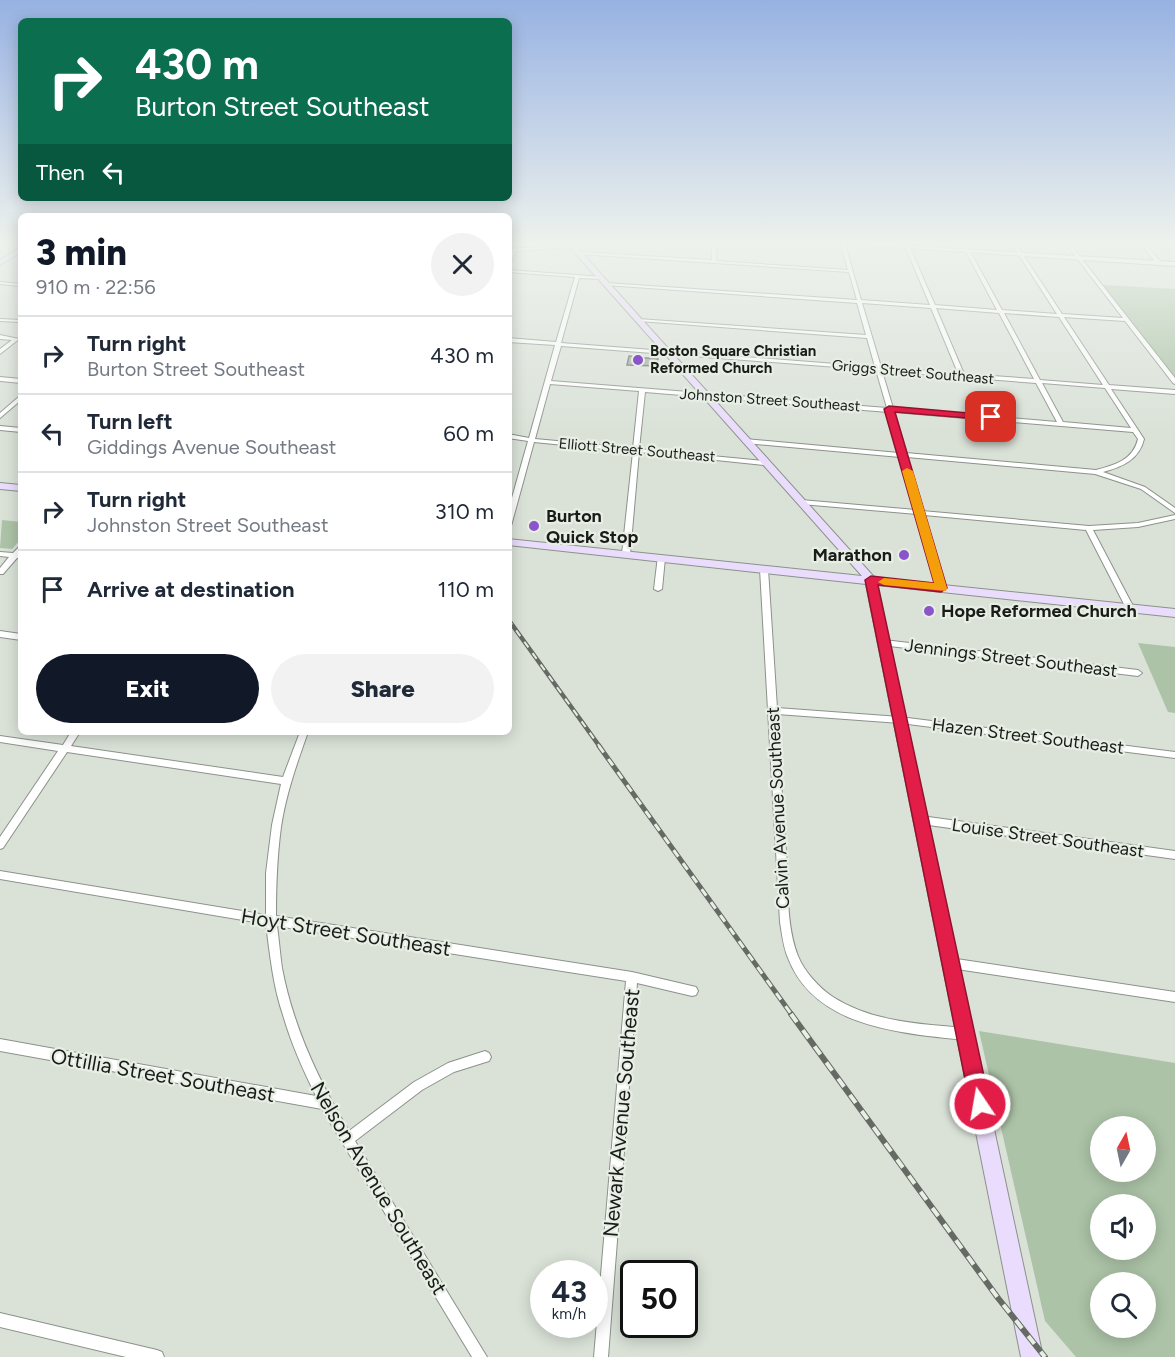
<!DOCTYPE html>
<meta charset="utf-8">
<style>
:root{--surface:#fff;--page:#f2f2f3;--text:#1f2937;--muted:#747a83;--line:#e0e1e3;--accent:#111827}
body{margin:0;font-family:Figtree,sans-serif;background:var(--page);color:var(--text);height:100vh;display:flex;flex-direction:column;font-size:22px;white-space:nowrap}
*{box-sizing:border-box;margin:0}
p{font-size:20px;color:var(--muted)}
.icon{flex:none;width:33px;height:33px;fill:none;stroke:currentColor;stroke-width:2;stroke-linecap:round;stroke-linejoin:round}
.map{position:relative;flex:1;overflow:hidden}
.side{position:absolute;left:18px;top:213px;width:494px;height:522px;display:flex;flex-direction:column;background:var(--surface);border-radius:9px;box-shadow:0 3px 15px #0003}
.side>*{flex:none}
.guide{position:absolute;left:18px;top:18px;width:494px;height:183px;border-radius:9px;box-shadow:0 3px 15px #0003;background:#0b6e4f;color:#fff;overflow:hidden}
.needle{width:39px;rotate:9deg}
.fabs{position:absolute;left:1090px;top:1116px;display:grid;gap:12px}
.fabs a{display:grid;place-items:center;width:66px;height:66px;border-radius:50%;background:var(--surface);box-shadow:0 3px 15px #0003;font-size:30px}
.speed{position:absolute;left:530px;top:1260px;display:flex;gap:12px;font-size:30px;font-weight:700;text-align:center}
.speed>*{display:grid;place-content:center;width:78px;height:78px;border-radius:50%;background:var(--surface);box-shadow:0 3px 15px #0003;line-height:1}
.speed small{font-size:15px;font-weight:400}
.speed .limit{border:3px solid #111;border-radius:9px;background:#fff;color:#111}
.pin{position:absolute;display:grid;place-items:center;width:51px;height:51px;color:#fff;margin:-26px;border-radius:12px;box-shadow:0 3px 9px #0006}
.me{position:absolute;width:66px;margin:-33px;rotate:348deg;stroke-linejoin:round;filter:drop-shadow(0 0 4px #0008)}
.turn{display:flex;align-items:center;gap:21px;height:126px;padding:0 18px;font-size:27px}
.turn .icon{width:78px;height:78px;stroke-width:2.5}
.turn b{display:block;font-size:42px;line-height:51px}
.then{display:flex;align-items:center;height:57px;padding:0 18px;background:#0003;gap:12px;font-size:22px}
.round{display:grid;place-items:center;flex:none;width:63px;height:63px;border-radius:32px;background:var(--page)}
.summary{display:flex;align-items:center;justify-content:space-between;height:102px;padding:0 18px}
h1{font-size:36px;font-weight:800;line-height:45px;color:var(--accent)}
.cta{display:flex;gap:12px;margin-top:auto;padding:12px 18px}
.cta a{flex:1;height:69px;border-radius:36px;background:var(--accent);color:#fff;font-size:24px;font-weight:800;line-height:69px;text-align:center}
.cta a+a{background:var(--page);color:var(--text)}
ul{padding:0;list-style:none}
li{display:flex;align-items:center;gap:18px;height:78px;padding:0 18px;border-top:2px solid var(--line)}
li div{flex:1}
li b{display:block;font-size:22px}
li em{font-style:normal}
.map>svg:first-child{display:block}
</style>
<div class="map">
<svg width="1175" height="1357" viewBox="0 0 1175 1357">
<rect width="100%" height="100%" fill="#dae2d8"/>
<g fill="#acc3a7" fill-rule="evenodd">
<polygon points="1103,285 1175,289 1175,377 1129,323"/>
<polygon points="2,520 21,522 21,539 12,549 0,548"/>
<polygon points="1138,643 1175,647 1175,713 1168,712"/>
<path d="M979,1031L1175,1063V1357H1076L1045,1321ZM1101,1126H1146V1172H1101ZM1101,1204H1146V1250H1101ZM1101,1282H1146V1328H1101Z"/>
</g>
<polygon fill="#a3aaa1" stroke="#686f67" stroke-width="1.5" points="629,356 636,357 658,359 656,366 627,365"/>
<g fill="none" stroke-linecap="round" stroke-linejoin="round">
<defs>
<g id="minor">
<polygon points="11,244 21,244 21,246"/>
<path d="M712,244H716V261L848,270L841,244H845L861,300L930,305L906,248L908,247L910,248L935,305L997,310L962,244H966L1002,310L1057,314L1012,244H1016L1062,314L1123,318L1066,244H1070L1175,378V384L1173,383L1125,321L1064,317L1109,385L1175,390V394L1111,389L1144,439C1139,460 1122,467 1103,472L1145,487L1175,508V513L1141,489L1095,474L907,457L922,511L1089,526L1138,523L1175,515V519L1138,527L1093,530L1134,608L1133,610L1130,611L1126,608L1086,530L924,515L945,588L944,590H938L917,514L801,504L798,502L801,500L916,510L900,457L745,443L742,441L745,439L899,453L888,412L645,392L639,449L765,461L768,463L765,465L639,452L630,554L626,556L622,554L633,452L534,442L511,526L508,528V512L528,441L508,438V434L529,438L555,345L508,342V338L556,342L575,277L508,272V270L603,277V279H601L579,278L561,343L875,367L867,338L638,321L636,320L638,319L866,335L857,303L606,285L604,284L606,283L857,300L849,272L579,254L577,253L579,252L712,260ZM862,303L931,308L958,373L881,367ZM936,308L999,313L1034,379L964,374ZM1004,313L1059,317L1103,385L1040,380ZM561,346L876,370L887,408L551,381ZM882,371L1036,383L1057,422L893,408ZM1042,383L1105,388L1131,428L1063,422ZM550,384L639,391L633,448L535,439ZM894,412L1133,432L1138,439C1133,460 1115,465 1096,470L906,453Z"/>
<polygon points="1141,244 1145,244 1161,262 1161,264 1157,264"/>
<polygon points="572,245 574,247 516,251 508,267 508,259 512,251 508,251 508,249"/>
<polygon points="0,282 21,284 21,286 0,284"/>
<polygon points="0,319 21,320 21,322 0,321"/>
<polygon points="0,335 19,339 0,354 0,349 12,340 0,339"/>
<polygon points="0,377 21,379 21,383 0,381"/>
<polygon points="21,395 21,400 0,418 0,413"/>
<polygon points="0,426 21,428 21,432 0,430"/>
<polygon points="19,547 21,547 20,558 17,558 3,574 0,574 0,568 9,557 0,556 0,552 13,553"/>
<polygon points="658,556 664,556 665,558 662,589 658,591 654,589"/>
<path d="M761,567H767L768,569L777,708L900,717L1175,752V758L900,723L777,714C780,765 783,815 787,865C788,894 787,928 798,956C804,971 819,988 833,997C872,1022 920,1024 965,1028L969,1030L971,1034L969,1038L965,1040C901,1033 815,1028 788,958C783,946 782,934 780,922L760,569Z"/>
<polygon points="0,631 21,634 21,640 0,637"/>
<polygon points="884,640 1138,670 1142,673 1138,676 881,645 880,643 881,641"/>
<path d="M71,732H80L71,746L283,777L300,732H308C297,763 286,794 281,827C277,857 276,886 276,916L632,972L696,987L698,991L696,995L692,996L637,983L608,1357H594L626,981L277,926C279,940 280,954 282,968C293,1026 318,1080 349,1131L414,1082L448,1063L485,1051L489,1053L491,1057L489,1061L454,1072L422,1090L355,1141L487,1357H472L322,1109L0,1051V1039L316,1096C303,1070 291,1043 283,1015C273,986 270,955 266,924L0,879V871L266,915V873L272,825L281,784L67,752L3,848L0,849V837L58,751L0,742V736L63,745Z"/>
<polygon points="921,816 1175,851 1175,859 921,824 918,823 916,820 918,817"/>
<polygon points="950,958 1175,992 1175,1002 950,968 946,967 945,963 946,959"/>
<polygon points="0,1313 157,1350 162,1352 164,1357 126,1357 0,1327"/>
</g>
<polygon id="tertiary" points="844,244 878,244 1175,262 1175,266"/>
<g id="secondary">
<polygon points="567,244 574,244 875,578 1175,609 1175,617 877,585 1043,1357 1021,1357 866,584 508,545 508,539 862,576"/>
<polygon points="21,247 21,252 0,265 0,260"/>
<polygon points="0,483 21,485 21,491 0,489"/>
</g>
</defs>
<use href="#minor" stroke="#8b928a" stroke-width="2"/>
<use href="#tertiary" stroke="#8b928a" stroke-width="2"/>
<use href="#secondary" stroke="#8b928a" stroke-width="2"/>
<use href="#minor" fill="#fff" fill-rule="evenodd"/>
<use href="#tertiary" fill="#fff" fill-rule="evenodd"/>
<use href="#secondary" fill="#eadcfc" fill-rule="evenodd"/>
<defs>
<polyline id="rail-far2" points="508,619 600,747"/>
<polyline id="rail-far1" points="599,746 792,1015"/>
<polyline id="rail" points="791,1014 998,1298 1045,1357"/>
</defs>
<use href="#rail-far2" stroke="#656a64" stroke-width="4.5"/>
<use href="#rail-far1" stroke="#656a64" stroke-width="5"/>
<use href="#rail" stroke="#656a64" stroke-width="6"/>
<use href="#rail-far2" stroke="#e7efe5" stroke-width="2" stroke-dasharray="7" stroke-linecap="butt"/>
<use href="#rail-far1" stroke="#e7efe5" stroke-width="3" stroke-dasharray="8" stroke-linecap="butt"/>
<use href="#rail" stroke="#e7efe5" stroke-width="4" stroke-dasharray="10" stroke-linecap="butt"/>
</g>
<linearGradient id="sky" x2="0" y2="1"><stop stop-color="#97b2e2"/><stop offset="0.56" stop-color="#eef2ed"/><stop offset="1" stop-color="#eef2ed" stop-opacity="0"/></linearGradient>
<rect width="1175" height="434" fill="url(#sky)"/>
<polygon fill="#e11d48" stroke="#92132f" stroke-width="1.5" points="889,406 991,415 996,417 991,420 895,412 947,588 941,592 878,585 990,1104 987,1111 980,1114 973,1111 970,1104 865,580 871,576 934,583 884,409"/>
<polygon fill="#f59e0b" points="907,468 913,471 947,588 946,591 884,585 878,582 884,578 934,583 902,471"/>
<g fill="#8b54cb" stroke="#e7efe5" stroke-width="2">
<circle cx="638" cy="360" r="6"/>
<circle cx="534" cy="526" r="6"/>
<circle cx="904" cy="555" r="6"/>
<circle cx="929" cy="611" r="6"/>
</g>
<g text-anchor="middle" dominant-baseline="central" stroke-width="4.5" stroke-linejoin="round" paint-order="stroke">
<g font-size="15" font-weight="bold" fill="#191c18" stroke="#e7efe5" text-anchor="start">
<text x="650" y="351">Boston Square Christian<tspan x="650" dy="17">Reformed Church</tspan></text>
</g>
<g font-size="15" fill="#191c18" stroke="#e7efe5">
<text transform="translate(913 372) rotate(5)">Griggs Street Southeast</text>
<text transform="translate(770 400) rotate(4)">Johnston Street Southeast</text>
<text transform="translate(637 450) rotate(5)">Elliott Street Southeast</text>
</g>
<g font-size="18" font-weight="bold" fill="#191c18" stroke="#e7efe5" text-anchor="start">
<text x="546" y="516">Burton<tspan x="546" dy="21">Quick Stop</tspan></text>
<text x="892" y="555" text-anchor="end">Marathon</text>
<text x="941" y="611">Hope Reformed Church</text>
</g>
<g font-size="18" fill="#191c18" stroke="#e7efe5">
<text transform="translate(1011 658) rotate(7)">Jennings Street Southeast</text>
<text transform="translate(1028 736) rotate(7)">Hazen Street Southeast</text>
<text transform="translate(778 808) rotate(-93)">Calvin Avenue Southeast</text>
<text transform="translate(1048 838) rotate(8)">Louise Street Southeast</text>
</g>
<g font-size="21" fill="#191c18" stroke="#e7efe5">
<text transform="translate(346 932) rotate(9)">Hoyt Street Southeast</text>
<text transform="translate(163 1075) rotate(10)">Ottillia Street Southeast</text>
<text transform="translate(621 1113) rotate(-85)">Newark Avenue Southeast</text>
<text transform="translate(379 1188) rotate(59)">Nelson Avenue Southeast</text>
</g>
</g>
</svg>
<div class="fabs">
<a><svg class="needle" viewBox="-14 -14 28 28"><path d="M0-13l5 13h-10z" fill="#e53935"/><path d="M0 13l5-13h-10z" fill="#747a83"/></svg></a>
<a><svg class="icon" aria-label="sound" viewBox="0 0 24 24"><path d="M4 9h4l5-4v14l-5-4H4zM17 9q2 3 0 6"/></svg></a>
<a><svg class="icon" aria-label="search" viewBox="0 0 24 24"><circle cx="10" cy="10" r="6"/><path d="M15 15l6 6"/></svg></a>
</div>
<div class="speed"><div>43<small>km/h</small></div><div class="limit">50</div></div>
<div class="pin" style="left:991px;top:417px;background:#d93025"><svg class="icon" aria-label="arrive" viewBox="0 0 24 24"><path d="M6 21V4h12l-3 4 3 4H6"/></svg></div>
<svg class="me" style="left:980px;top:1104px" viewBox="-20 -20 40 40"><circle r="17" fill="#e11d48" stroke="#fff" stroke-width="3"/><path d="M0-11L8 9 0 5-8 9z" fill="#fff"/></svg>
<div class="guide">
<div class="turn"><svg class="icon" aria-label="right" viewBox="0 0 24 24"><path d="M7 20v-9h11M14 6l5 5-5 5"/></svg><div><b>430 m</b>Burton Street Southeast</div></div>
<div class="then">Then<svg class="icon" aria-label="left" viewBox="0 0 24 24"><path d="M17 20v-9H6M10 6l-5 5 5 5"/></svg></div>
</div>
<section class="side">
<div class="summary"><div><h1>3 min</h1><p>910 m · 22:56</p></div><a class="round"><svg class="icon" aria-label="close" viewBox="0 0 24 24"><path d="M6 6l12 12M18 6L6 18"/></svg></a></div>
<ul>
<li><svg class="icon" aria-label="right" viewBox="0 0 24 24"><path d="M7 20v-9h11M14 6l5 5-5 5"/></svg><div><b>Turn right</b><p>Burton Street Southeast</p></div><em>430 m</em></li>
<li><svg class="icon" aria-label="left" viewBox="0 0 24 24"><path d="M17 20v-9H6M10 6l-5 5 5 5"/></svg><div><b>Turn left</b><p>Giddings Avenue Southeast</p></div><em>60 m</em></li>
<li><svg class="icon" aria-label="right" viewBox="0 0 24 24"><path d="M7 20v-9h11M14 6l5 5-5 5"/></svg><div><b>Turn right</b><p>Johnston Street Southeast</p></div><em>310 m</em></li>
<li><svg class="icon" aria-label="arrive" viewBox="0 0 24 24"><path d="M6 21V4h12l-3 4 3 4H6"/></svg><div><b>Arrive at destination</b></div><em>110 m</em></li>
</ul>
<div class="cta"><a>Exit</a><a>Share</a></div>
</section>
</div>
